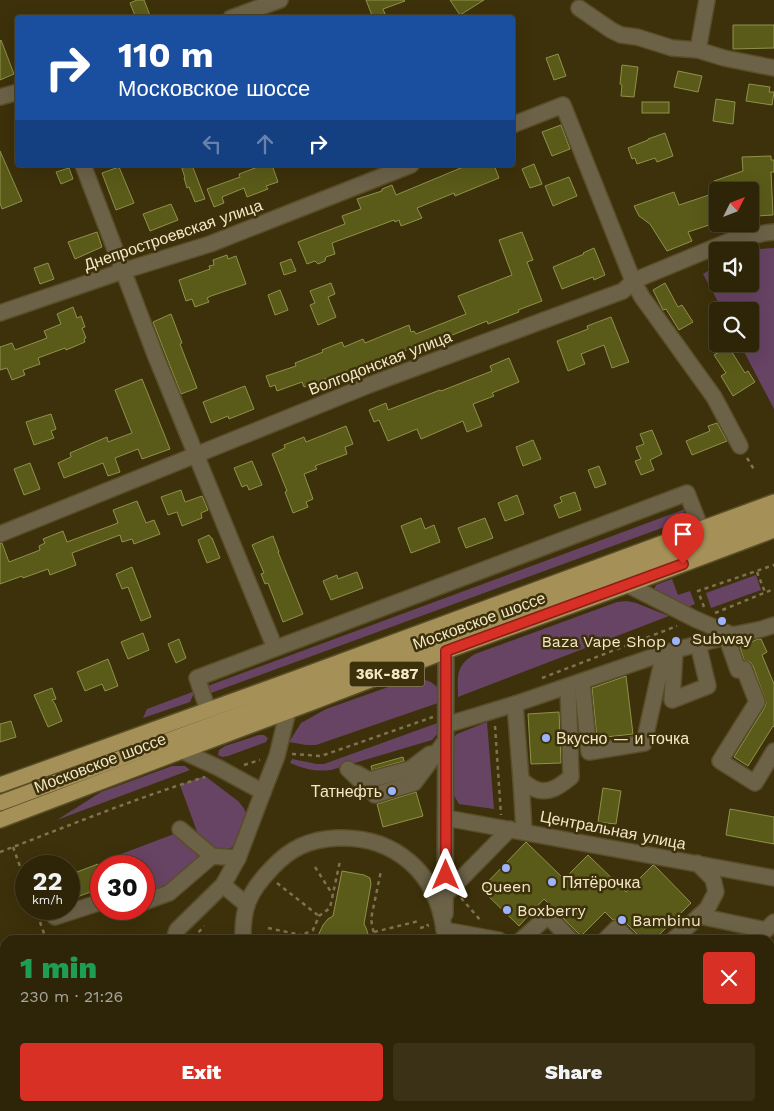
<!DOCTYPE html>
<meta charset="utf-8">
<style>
:root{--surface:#2e2508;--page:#3a3116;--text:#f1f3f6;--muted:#a7a59c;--line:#494229;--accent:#d93025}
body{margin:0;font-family:"Work Sans",sans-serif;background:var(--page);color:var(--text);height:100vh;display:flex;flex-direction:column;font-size:19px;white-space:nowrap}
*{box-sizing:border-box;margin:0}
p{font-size:16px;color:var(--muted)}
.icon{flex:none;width:28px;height:28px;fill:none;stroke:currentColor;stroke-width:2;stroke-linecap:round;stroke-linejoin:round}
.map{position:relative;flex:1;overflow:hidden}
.drawer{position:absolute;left:0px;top:935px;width:775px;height:176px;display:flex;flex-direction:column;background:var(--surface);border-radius:15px 15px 0 0;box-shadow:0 5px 20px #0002,0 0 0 1px var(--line)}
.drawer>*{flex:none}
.banner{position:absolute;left:15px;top:15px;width:500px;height:152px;border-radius:5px;box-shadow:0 5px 20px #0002,0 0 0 1px var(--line);background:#1a4fa0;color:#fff;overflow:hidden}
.needle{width:32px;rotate:48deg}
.tools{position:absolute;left:709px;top:182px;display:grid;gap:10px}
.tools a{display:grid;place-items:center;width:50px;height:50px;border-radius:5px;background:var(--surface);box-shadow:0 5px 20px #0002,0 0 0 1px var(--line);font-size:25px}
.speed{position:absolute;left:15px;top:855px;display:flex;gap:10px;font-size:25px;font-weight:700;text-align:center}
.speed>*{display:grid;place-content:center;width:65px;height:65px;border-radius:50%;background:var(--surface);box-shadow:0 5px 20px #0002,0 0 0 1px var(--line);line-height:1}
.speed small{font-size:12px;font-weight:400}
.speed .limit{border:8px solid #d22;background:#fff;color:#111}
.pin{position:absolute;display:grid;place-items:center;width:42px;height:42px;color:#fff;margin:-51px -21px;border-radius:50% 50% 50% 0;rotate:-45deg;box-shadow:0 0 5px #0007}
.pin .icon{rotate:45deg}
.me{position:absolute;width:55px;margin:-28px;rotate:0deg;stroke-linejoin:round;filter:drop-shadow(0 0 4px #0008)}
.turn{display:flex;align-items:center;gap:18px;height:105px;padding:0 20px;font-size:22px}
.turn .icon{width:65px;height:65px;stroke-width:2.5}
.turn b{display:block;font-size:35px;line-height:42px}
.lanes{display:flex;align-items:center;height:48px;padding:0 20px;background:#0003;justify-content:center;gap:25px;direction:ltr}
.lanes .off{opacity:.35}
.round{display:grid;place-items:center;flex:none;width:52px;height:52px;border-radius:5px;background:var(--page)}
.summary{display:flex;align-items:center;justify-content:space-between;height:85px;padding:0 20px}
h1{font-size:30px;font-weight:800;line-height:38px;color:#1e9e55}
.cta{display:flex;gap:10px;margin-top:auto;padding:10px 20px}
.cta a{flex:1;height:58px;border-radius:5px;background:var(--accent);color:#fff;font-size:20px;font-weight:800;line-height:58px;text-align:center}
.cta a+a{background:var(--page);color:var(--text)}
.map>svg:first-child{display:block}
</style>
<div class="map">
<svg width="774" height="1111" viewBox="0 0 774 1111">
<rect width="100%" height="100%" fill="#3d310b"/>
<g fill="#674364">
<polygon points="774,248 774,409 740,344 750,344 750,311 723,311 703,274 717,265 718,284 750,284 750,251 741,251 743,250"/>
<polygon points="685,509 681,521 211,693 205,687"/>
<polygon points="756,575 761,590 711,608 706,593"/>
<polygon points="672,579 678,595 690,591 695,604 688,607 657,593 654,589 656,585"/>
<path d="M627,601L636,603L669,616L458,697C458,676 455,666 475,654L617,602Z"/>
<path d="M411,679C424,679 429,679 438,688V703L316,745H306L289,742L301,723L326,709Z"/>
<polygon points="195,691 190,702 143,718 147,709"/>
<path d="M443,721V727L432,740L331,770C314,772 305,769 290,763L292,759L317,764H324Z"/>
<polygon points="487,722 494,809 459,804 450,789 450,742 457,734"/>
<polygon points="259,735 264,735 268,738 266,742 228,756 222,757 218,755 219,750 225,746"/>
<polygon points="172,766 185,766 190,770 57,820 101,792"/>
<polygon points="205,776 238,801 243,807 248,816 238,842 231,848 217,851 200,840 180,785"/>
<polygon points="182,831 203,864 194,875 144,898 144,866 108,866 108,859"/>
<polygon points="309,1106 346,1106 345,1111 308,1111"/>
</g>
<g fill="#5a5b19" stroke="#8f914b">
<polygon points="137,0 144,0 151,18 136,18 130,3"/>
<polygon points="366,0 404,0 405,1 383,9 385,14 376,18 373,18"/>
<polygon points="450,0 484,0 460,15"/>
<polygon points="733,25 774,25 774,48 733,49"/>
<polygon points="1,40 14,74 0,80 0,41"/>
<polygon points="558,54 566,76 554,80 546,58"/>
<polygon points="622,65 638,67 634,97 621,96 622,85 620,84"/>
<polygon points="678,71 702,76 698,92 674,87"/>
<polygon points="749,84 770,87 769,92 774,92 772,105 746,101"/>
<polygon points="716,99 735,102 733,124 713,121"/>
<rect x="642" y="102" width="27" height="11"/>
<polygon points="561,125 570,149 552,156 542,132"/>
<polygon points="665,133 673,156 657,162 655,158 637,164 635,158 632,159 628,148 648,140 648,139"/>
<polygon points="0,151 22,201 2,209 0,203"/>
<polygon points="771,156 771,160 774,160 774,172 771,172 773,215 756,216 754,191 718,191 714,181 743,171 742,157"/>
<polygon points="534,164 542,184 530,188 522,169"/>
<polygon points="181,165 192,165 205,199 195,202 189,187 187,188 184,178 185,178"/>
<polygon points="263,165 272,165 278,182 266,186 268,189 247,197 244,188 222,197 224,203 214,207 207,189 240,177 239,174"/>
<polygon points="468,165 494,165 499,178 455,196 454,193 417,208 422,218 401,226 399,220 395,222 394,220 332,243 335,254 326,257 325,261 318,264 315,261 307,264 298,242 345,224 342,216 361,209 357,199 382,191 382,189 392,185 396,195"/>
<polygon points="119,167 134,203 116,210 102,173"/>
<polygon points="69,168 73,179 61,184 56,172"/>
<polygon points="569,177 577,196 553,206 545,186"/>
<polygon points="674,192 679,205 718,192 718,222 688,232 692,241 667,251 650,224 639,216 634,206"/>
<polygon points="171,204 178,220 150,231 143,214"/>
<polygon points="97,232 102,247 75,259 68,242"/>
<polygon points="522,232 533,260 527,262 542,301 518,310 519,312 488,324 487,321 430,344 429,341 389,357 389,355 354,369 356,376 336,384 333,376 304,387 302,382 277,391 275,385 270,387 266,376 296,366 295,363 323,352 322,350 342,342 344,347 363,339 365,343 409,325 411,332 414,331 416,334 466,314 458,296 512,275 499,240"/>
<polygon points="594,248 605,275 594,280 593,277 562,289 553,267 584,254 583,253"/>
<polygon points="227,255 228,259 236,256 246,284 211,296 207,298 209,302 195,307 192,299 186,301 179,280 210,269 209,266 214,265 213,260"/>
<polygon points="291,259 296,271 284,275 280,263"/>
<polygon points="48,263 54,279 40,284 34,268"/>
<polygon points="331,283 335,294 328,297 336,317 318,325 310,305 315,303 310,291"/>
<polygon points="665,283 678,307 682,305 693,322 679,330 666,309 663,310 653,290"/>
<polygon points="280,290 288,310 275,315 268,295"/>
<polygon points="73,307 77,318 81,316 85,327 82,328 86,338 84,339 85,342 66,350 65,348 38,358 40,364 23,370 25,375 12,380 7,368 0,370 0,347 12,343 15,350 47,338 44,331 61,324 57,314"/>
<polygon points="171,314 182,343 180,344 197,388 181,394 153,322"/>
<polygon points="611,317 629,362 612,368 604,345 581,354 585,364 568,371 557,341 588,329 587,326"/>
<polygon points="728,346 745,373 748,371 755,382 733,396 721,376 726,373 714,355"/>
<polygon points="509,358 519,382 492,393 494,396 473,404 482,426 467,432 463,421 421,439 417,429 388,441 379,420 374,422 369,410 386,403 388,410 440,390 441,391 492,371 490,366"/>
<polygon points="142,379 170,449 142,459 138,449 115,458 120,472 108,476 103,463 64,478 58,463 71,457 70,453 107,437 108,442 132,433 115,390"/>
<polygon points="245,386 254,409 229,419 228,416 211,423 203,402"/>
<polygon points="51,414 56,429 51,431 54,438 34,445 26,422"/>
<polygon points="717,423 727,441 692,455 686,441 710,431 708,426"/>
<polygon points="346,426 353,444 345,447 347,454 315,466 317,469 304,474 313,499 306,502 308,507 293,513 285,492 287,491 272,454 285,448 284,445 304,437 306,442"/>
<polygon points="652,430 662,454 650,460 654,470 641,475 635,461 641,459 636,447 644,444 640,434"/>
<polygon points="533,440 541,459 523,466 516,447"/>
<polygon points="252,461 262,485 249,490 247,485 242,487 234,468"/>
<polygon points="30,463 40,489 24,495 14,469"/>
<polygon points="599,466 606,484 595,488 588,470"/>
<polygon points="181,490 185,502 202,496 208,510 201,513 202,518 182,526 177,512 168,515 161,497"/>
<polygon points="575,492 581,510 559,518 554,505 562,502 560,497"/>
<polygon points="517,495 524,514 505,521 498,503"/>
<polygon points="137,501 146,523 154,520 160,534 134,544 132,539 122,542 120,535 72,553 76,565 50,575 48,569 23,578 22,576 0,584 0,543 2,543 9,562 40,550 39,546 45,543 43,539 63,531 67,542 118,523 113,510"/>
<polygon points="421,518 425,529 434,525 440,542 411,553 401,526"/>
<polygon points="485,518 493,538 466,548 458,528"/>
<polygon points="209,535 211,538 212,538 220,558 207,563 198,540"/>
<polygon points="273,536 279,552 278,552 303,614 283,622 268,583 265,584 261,574 264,573 252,545"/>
<polygon points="132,567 151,617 141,621 128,587 122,589 116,574"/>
<polygon points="357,572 363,588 331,600 323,581 337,575 338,579"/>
<polygon points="143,633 149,650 128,659 121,642"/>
<polygon points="179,639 186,658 176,663 168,644"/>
<polygon points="758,639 761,639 767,652 762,655 774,684 774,727 773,726 748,766 734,757 765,707 766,702 753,666 750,662 744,660 740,647"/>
<polygon points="108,659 118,686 105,691 102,684 85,691 77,672"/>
<polygon points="626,676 633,734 597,738 592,688"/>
<polygon points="52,688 56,699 52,700 55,704 62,721 48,727 34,695"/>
<polygon points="559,712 561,763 531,764 528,714"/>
<polygon points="11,721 16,737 0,742 0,724"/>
<polygon points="403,757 404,761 372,770 371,766"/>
<polygon points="603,788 621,791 616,824 598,822"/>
<polygon points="416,792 423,816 383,827 377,804"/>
<polygon points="730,809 774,817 774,844 726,835"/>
<polygon points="526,842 564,879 588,855 626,892 653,865 655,866 691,903 654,940 638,940 636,933 624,921 619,919 613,920 605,912 581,936 544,899 519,926 481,889"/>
<polygon points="98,864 101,872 101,888 69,900 69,875"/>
<polygon points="342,871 364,875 370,878 371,884 364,924 366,928 370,940 316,940 323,925 328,919 333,916"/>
</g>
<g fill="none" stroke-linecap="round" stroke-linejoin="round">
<defs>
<g id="minor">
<polyline points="579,8 611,30 621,35 637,37 672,48 698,50 724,58 774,68"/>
<polyline points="231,18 280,0"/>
<polyline points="698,50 707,0"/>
<polyline points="0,97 18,92"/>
<polyline points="512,125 563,105 633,281 642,297 714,397 740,446"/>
<polyline points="83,165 156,357 275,648"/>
<polyline points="0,313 123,271 210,244 411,165"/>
<polyline points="0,534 369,385 623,291 633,281 732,240 765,233 774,232"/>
<polyline points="628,585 695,619 732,635 762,629 774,625"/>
<polyline points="726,636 738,670 744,669 757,702 720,761 755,783 774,751"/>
<polyline points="675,651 672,700 708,686 698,644"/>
<polyline points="582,682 589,752 644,743 664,653"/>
<polyline points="515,704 664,653 732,635"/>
<polyline points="208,710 197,678 687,493 701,529"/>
<path d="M446,725L515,704L521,780C525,783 530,787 535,789C549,795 561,785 571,777L568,687"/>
<polyline points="182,751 219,768 263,792 277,756 288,711"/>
<polyline points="348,769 375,795 414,783 444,743"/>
<polyline points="356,773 369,780 410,769 430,754"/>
<polyline points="521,780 524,831"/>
<polyline points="446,818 774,878"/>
<polyline points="180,829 212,856 238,858 263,792"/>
<polyline points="223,885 247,905"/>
<polyline points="442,890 446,894 510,829"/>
<polyline points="144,902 169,893 212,856"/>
<polyline points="52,909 55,917 101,902"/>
<polyline points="445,914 446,651"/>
<polyline points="699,916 766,930 774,922"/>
<polyline points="444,930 499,940"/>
<polyline points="174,940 177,930 223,885 238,858"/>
<path d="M243,940C242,908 249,892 271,869C290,848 310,839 338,838C395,836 437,873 444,930"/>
<polyline points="521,940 548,916 571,940"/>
<polyline points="605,940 617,928 629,940"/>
<polyline points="673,940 707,909 716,892 713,879 697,863"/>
<polyline points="770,994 774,995"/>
<polyline points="770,1053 774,1054"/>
<polyline points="609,1106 633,1111"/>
<polyline points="131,1111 131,1106"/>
<polyline points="230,1111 231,1106"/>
<polyline points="385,1111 386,1106"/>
<polyline points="460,1111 461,1106"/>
</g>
<g id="major">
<polyline points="0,785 291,680 774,502"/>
<polyline points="0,803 774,516"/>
<polyline points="0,820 182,751 313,702 446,651 628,585 774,530"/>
</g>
</defs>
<use href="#minor" stroke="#5a4e29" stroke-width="18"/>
<use href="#major" stroke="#5a4e29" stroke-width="18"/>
<g stroke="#7f734e" stroke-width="2.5" stroke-dasharray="4 4" stroke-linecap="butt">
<polyline points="747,458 755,471"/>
<polyline points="757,572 765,592"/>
<polyline points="704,607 698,591 774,565"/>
<polyline points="715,613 774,589"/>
<polyline points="542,678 677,626"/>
<polyline points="495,726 501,815"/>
<polyline points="292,754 321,756 433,717"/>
<polyline points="244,765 260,760"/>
<polyline points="13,847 26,883"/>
<path d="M0,852C68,826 136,798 205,777"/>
<polyline points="315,867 333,895"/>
<polyline points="277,883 319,916"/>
<polyline points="461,898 482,922"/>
<polyline points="40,922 46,939"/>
<polyline points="268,928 301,935"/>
<polyline points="420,928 428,926 427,924"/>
<polyline points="374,932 419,921"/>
<polyline points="197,940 198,933 204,926"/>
<polyline points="290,940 313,930 319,916 330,908 340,861"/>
<polyline points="375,940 371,919 381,871"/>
<polyline points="161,1111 162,1106"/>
<polyline points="259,1111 260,1106"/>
<polyline points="269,1111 272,1106"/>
<polyline points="284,1111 285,1106"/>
<polyline points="304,1111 305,1106"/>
<polyline points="349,1111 350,1106"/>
</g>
<use href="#minor" stroke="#6c6248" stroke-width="15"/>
<use href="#major" stroke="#a59158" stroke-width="15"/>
</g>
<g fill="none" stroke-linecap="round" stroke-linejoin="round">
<defs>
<polyline id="route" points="446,875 446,651 683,564"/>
</defs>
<use href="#route" stroke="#8d1f18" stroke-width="12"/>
<use href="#route" stroke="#d93025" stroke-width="9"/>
</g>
<g fill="#9cb4fd" stroke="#3d310b" stroke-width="2">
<circle cx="722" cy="621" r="5"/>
<circle cx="676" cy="641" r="5"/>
<circle cx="546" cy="738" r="5"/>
<circle cx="392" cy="791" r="5"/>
<circle cx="506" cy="868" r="5"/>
<circle cx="552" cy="882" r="5"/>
<circle cx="507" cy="910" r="5"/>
<circle cx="622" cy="920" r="5"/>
</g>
<g text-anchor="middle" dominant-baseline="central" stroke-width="5" stroke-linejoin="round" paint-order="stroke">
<rect fill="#3d310b" stroke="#bcb08d" stroke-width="1" x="349.5" y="661.5" width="75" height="25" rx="4"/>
<g font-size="15" font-weight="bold" fill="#f3e7c5">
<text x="387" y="674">36К-887</text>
</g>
<g font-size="16" fill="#f3e7c5" stroke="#3d310b">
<text transform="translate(173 235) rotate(-19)">Днепростроевская улица</text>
<text transform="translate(380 363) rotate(-21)">Волгодонская улица</text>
<text transform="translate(479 621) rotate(-20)">Московское шоссе</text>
<text transform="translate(100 763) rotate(-21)">Московское шоссе</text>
<text transform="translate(613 830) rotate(11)">Центральная улица</text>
</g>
<g font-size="16" fill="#f3e7c5" stroke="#3d310b" text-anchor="start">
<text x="722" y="638" text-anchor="middle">Subway</text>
<text x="666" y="641" text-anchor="end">Baza Vape Shop</text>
<text x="556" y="738">Вкусно — и точка</text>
<text x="382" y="791" text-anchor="end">Татнефть</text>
<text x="562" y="882">Пятёрочка</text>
<text x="506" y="886" text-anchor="middle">Queen</text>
<text x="517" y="910">Boxberry</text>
<text x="632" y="920">Bambinu</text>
</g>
</g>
</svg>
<div class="tools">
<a><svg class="needle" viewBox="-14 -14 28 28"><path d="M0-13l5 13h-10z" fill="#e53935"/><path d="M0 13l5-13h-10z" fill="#a7a59c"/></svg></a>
<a><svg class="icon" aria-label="sound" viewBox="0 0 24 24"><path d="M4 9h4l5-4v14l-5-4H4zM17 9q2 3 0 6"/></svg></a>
<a><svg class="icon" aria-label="search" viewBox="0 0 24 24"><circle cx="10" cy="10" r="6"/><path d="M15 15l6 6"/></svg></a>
</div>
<div class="speed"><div>22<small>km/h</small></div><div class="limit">30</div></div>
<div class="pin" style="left:683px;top:564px;background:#d93025"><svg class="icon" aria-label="arrive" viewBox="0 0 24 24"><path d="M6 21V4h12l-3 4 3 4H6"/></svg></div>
<svg class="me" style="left:446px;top:875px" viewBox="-20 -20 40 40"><path d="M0-17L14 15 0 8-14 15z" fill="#d93025" stroke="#fff" stroke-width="4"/></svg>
<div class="banner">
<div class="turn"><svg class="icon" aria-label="right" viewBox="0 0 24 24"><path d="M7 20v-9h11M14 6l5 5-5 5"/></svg><div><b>110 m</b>Московское шоссе</div></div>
<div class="lanes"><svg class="icon off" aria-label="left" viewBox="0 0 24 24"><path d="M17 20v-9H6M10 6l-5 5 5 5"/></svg><svg class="icon off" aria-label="ahead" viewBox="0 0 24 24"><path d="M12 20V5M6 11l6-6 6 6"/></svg><svg class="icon" aria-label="right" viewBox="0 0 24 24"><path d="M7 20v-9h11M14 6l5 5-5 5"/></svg></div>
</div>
<section class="drawer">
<div class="summary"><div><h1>1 min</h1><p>230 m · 21:26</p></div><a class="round" style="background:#d93025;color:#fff"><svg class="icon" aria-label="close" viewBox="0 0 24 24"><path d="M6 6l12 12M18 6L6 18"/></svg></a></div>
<div class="cta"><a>Exit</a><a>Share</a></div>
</section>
</div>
